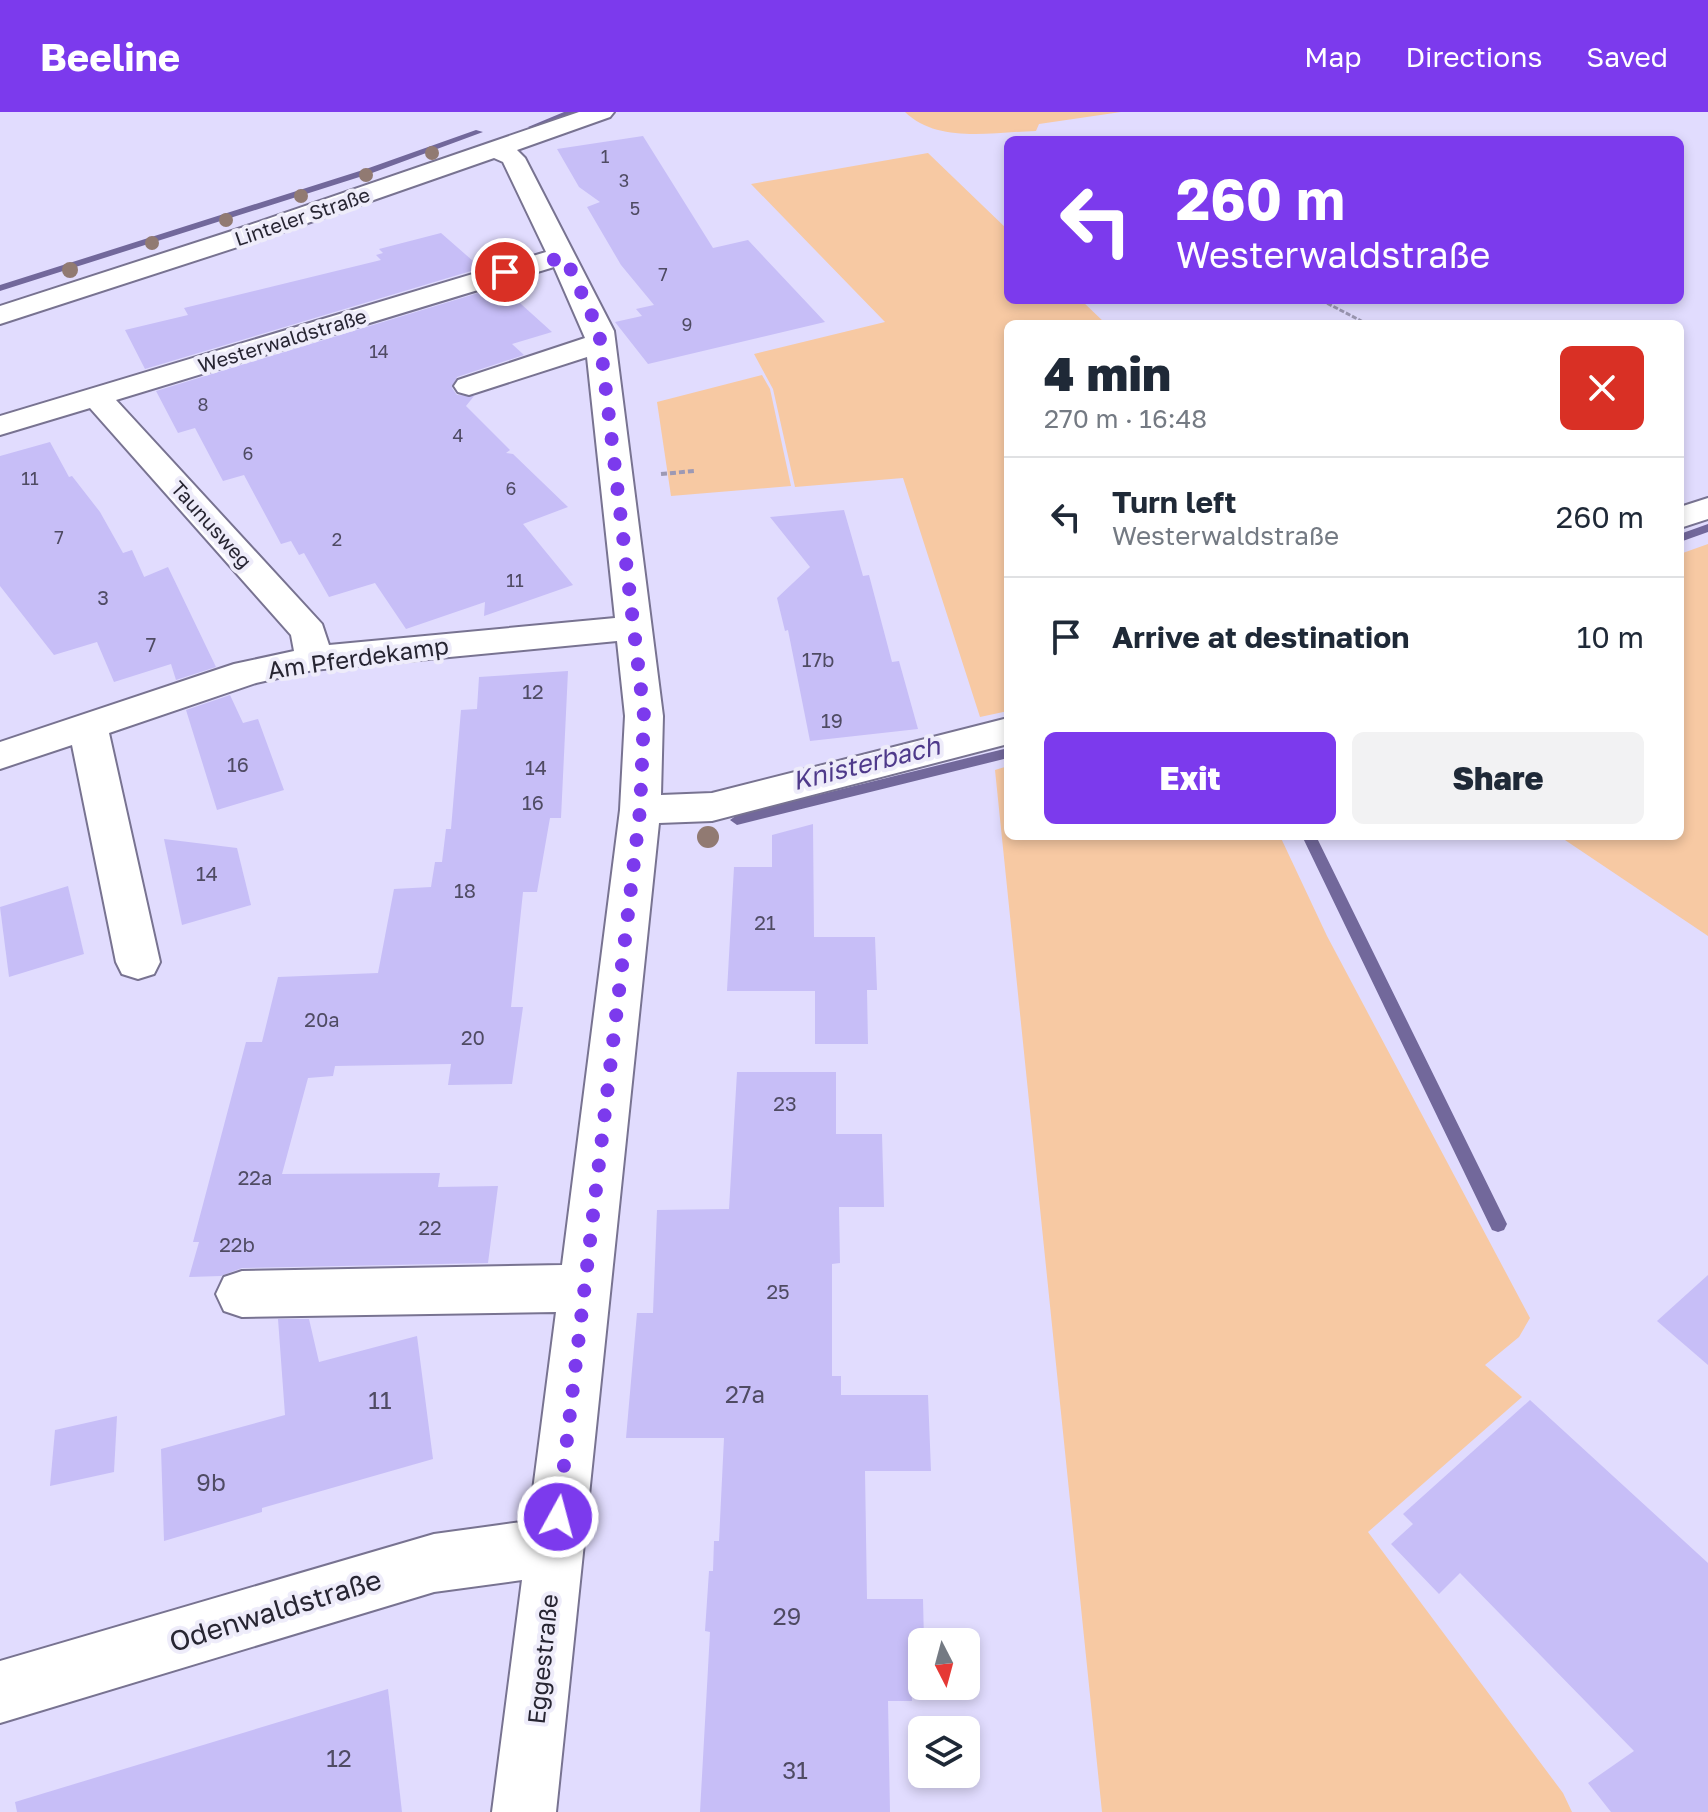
<!DOCTYPE html>
<meta charset="utf-8">
<style>
:root{--surface:#fff;--page:#f2f2f3;--text:#1f2937;--muted:#747a83;--line:#e0e1e3;--accent:#7c3aed}
body{margin:0;font-family:"Golos Text",sans-serif;background:var(--page);color:var(--text);height:100vh;display:flex;flex-direction:column;font-size:30px;white-space:nowrap}
*{box-sizing:border-box;margin:0}
p{font-size:26px;color:var(--muted)}
.icon{flex:none;width:44px;height:44px;fill:none;stroke:currentColor;stroke-width:2;stroke-linecap:round;stroke-linejoin:round}
.map{position:relative;flex:1;overflow:hidden}
.side{position:absolute;left:1004px;top:208px;width:680px;height:520px;display:flex;flex-direction:column;background:var(--surface);border-radius:12px;box-shadow:0 4px 12px #0003}
.side>*{flex:none}
.guide{position:absolute;left:1004px;top:24px;width:680px;height:168px;border-radius:12px;box-shadow:0 4px 12px #0003;background:#7c3aed;color:#fff;overflow:hidden}
.needle{width:52px;rotate:174deg}
.buttons{position:absolute;left:908px;top:1516px;display:grid;gap:16px}
.buttons a{display:grid;place-items:center;width:72px;height:72px;border-radius:12px;background:var(--surface);box-shadow:0 4px 12px #0003;font-size:40px}
.pin{position:absolute;display:grid;place-items:center;width:68px;height:68px;color:#fff;margin:-34px;border:4px solid #fff;border-radius:50%;box-shadow:0 2px 8px #0007}
.me{position:absolute;width:88px;margin:-44px;rotate:7deg;stroke-linejoin:round;filter:drop-shadow(0 0 6px #0008)}
.turn{display:flex;align-items:center;gap:28px;height:168px;padding:0 40px;font-size:36px}
.turn .icon{width:104px;height:104px;stroke-width:2.5}
.turn b{display:block;font-size:56px;line-height:68px}
.round{display:grid;place-items:center;flex:none;width:84px;height:84px;border-radius:12px;background:var(--page)}
.headline{display:flex;align-items:center;justify-content:space-between;height:136px;padding:0 40px}
h1{font-size:48px;font-weight:800;line-height:60px}
.button{display:flex;gap:16px;margin-top:auto;padding:16px 40px}
.button a{flex:1;height:92px;border-radius:12px;background:var(--accent);color:#fff;font-size:32px;font-weight:800;line-height:92px;text-align:center}
.button a+a{background:var(--page);color:var(--text)}
ul{padding:0;list-style:none}
li{display:flex;align-items:center;gap:24px;height:120px;padding:0 40px;border-top:2px solid var(--line)}
li div{flex:1}
li b{display:block;font-size:30px}
li em{font-style:normal}
header{display:flex;align-items:center;gap:48px;box-sizing:border-box;height:112px;padding:0 40px;background:var(--accent);color:#fff}
header strong{font-size:38px}
nav{display:flex;gap:44px;margin-inline-start:auto;font-size:28px}
.map>svg:first-child{display:block}
</style>
<header>
<strong>Beeline</strong>
<nav><a>Map</a><a>Directions</a><a>Saved</a></nav>
</header>
<div class="map">
<svg width="1708" height="1700" viewBox="0 0 1708 1700">
<rect width="100%" height="100%" fill="#e1dcfe"/>
<g fill="#f7c9a3">
<path d="M905,0H1121L1039,12L1036,19C993,20 938,32 905,0Z"/>
<polygon points="928,41 1008,118 1008,188 1081,188 1106,212 1008,212 1008,599 980,605 903,366 795,375 773,277 754,242 885,210 751,72"/>
<polygon points="762,263 770,277 791,374 671,384 657,290"/>
<polygon points="1708,432 1708,824 1559,724 1680,724 1680,442"/>
<polygon points="1008,654 1008,724 1280,724 1327,824 1530,1206 1519,1225 1485,1253 1522,1285 1368,1420 1563,1681 1572,1700 1102,1700 995,658"/>
</g>
<g fill="none" stroke-linecap="round" stroke-linejoin="round">
<g fill="#72689b" fill-rule="evenodd">
<polygon points="564,0 576,0 535,17 528,15"/>
<polygon points="476,18 483,20 372,61 0,179 0,173 366,57"/>
<polygon points="1708,412 1708,420 1680,430 1680,422"/>
<polygon points="1008,636 1008,646 737,713 730,708 737,703"/>
<polygon points="1302,724 1316,724 1504,1106 1507,1112 1504,1118 1498,1120 1492,1118"/>
</g>
</g>
<g fill="#c7bef7">
<polygon points="643,24 713,136 748,128 825,210 648,252 615,210 642,204 636,197 654,193 621,153 587,95 600,90 579,75 557,37"/>
<polygon points="441,121 481,156 145,257 125,218 188,203 184,196 381,148 376,143 383,141 379,137"/>
<polygon points="501,174 552,220 512,232 524,243 457,265 452,276 457,283 474,284 466,294 510,338 506,341 513,342 568,395 523,412 573,473 484,504 485,490 406,517 375,471 329,485 304,441 299,443 291,429 281,432 244,363 223,369 195,316 178,321 156,279"/>
<polygon points="50,330 69,365 72,364 100,400 123,441 132,438 146,469 144,465 168,455 216,555 176,568 171,552 114,570 97,530 54,543 0,474 0,344"/>
<polygon points="844,398 863,464 869,463 892,550 899,549 918,617 810,629 788,518 785,519 777,486 810,455 770,405"/>
<polygon points="568,559 561,706 550,706 537,780 523,780 511,895 523,895 512,972 448,973 451,952 335,954 333,964 308,966 282,1062 440,1061 438,1075 498,1074 488,1151 242,1156 221,1164 189,1165 199,1130 193,1130 246,930 262,930 278,865 378,861 394,777 431,775 435,750 442,750 446,717 451,717 461,598 477,597 479,565"/>
<polygon points="230,583 243,611 258,607 284,678 217,698 186,598"/>
<polygon points="813,712 814,825 875,825 877,878 867,878 868,932 815,932 815,879 727,879 734,755 772,755 772,723"/>
<polygon points="164,727 237,736 251,793 182,813"/>
<polygon points="68,774 84,842 9,865 0,795"/>
<polygon points="737,960 836,960 836,1022 882,1022 884,1095 839,1095 840,1151 832,1152 832,1264 841,1264 841,1283 928,1283 931,1359 865,1359 867,1487 923,1487 924,1530 922,1545 910,1546 912,1589 888,1589 890,1700 700,1700 710,1520 705,1519 709,1459 713,1459 714,1429 719,1429 724,1326 626,1326 637,1201 653,1201 657,1098 729,1097"/>
<polygon points="1708,1163 1708,1253 1657,1209"/>
<polygon points="278,1207 309,1207 319,1250 417,1224 433,1347 262,1396 262,1400 164,1429 161,1337 285,1303"/>
<polygon points="1530,1288 1708,1451 1708,1700 1611,1700 1588,1671 1634,1639 1460,1461 1439,1482 1391,1432 1413,1412 1403,1402"/>
<polygon points="117,1304 114,1360 50,1374 55,1318"/>
<polygon points="388,1577 402,1700 17,1700 15,1690"/>
</g>
<g fill="none" stroke-linecap="round" stroke-linejoin="round">
<defs>
<g id="minor">
<path d="M579,0H614L610,5L517,38L525,46L614,219L663,604L661,683L712,681L1008,606V632L712,709L659,711L556,1700H492L522,1468L434,1480L0,1611V1549L434,1422L529,1409L556,1200L242,1205L224,1199L216,1182L224,1165L242,1159L562,1153L620,698L625,604L617,529L313,558L256,571L109,621L160,850L154,862L138,867L122,862L116,850L72,633L0,657V630L234,552L294,539L291,523L90,296L0,323V304L546,140L503,50L494,46L256,129L0,212V194L238,117ZM554,155L585,226L458,268L454,274L458,280L469,283L587,245L615,506L329,533L322,512L116,288Z"/>
<polygon points="1708,386 1708,407 1680,416 1680,395"/>
</g>
</defs>
<use href="#minor" stroke="#787391" stroke-width="4"/>
<polyline stroke="#9d99b4" stroke-width="3" stroke-dasharray="5 2" stroke-linecap="butt" points="1321,188 1367,212"/>
<polyline stroke="#9d99b4" stroke-width="4" stroke-dasharray="6 3" stroke-linecap="butt" points="661,362 694,359"/>
<use href="#minor" fill="#fff" fill-rule="evenodd"/>
</g>
<g fill="#917a72">
<circle cx="432" cy="41" r="7"/>
<circle cx="366" cy="63" r="7"/>
<circle cx="301" cy="84" r="7"/>
<circle cx="226" cy="108" r="7"/>
<circle cx="152" cy="131" r="7"/>
<circle cx="70" cy="158" r="8"/>
<circle cx="708" cy="725" r="11"/>
</g>
<g fill="none" stroke-linecap="round" stroke-linejoin="round">
<polyline stroke="#7c3aed" stroke-width="14" stroke-dasharray="0 25.2" points="505,160 565,145 599,219 644,604 640,698 558,1405"/>
</g>
<g text-anchor="middle" dominant-baseline="central" stroke-width="8" stroke-linejoin="round" paint-order="stroke">
<g font-size="18" fill="#4f4b63">
<text x="605" y="44">1</text>
<text x="624" y="68">3</text>
<text x="635" y="96">5</text>
<text x="663" y="162">7</text>
<text x="687" y="212">9</text>
<text x="379" y="239">14</text>
<text x="203" y="292">8</text>
<text x="458" y="323">4</text>
<text x="248" y="341">6</text>
<text x="30" y="366">11</text>
<text x="511" y="376">6</text>
<text x="59" y="425">7</text>
<text x="337" y="427">2</text>
<text x="515" y="468">11</text>
</g>
<g font-size="20" fill="#272532" stroke="#eeecfa">
<text transform="translate(302 104) rotate(-19)">Linteler Straße</text>
<text transform="translate(282 228) rotate(-17)">Westerwaldstraße</text>
<text transform="translate(212 412) rotate(48)">Taunusweg</text>
</g>
<g font-size="20" fill="#4f4b63">
<text x="103" y="485">3</text>
<text x="151" y="532">7</text>
<text x="818" y="547">17b</text>
<text x="533" y="579">12</text>
<text x="832" y="608">19</text>
<text x="238" y="652">16</text>
<text x="536" y="655">14</text>
<text x="533" y="690">16</text>
<text x="207" y="761">14</text>
<text x="465" y="778">18</text>
<text x="765" y="810">21</text>
<text x="322" y="907">20a</text>
<text x="473" y="925">20</text>
<text x="785" y="991">23</text>
<text x="255" y="1065">22a</text>
<text x="430" y="1115">22</text>
<text x="237" y="1132">22b</text>
<text x="778" y="1179">25</text>
</g>
<g font-size="24" fill="#272532" stroke="#eeecfa">
<text transform="translate(358 545) rotate(-8)">Am Pferdekamp</text>
<text transform="translate(542 1547) rotate(-84)">Eggestraße</text>
</g>
<g font-size="24" fill="#4f4b63">
<text x="745" y="1281">27a</text>
<text x="380" y="1287">11</text>
<text x="211" y="1369">9b</text>
<text x="787" y="1503">29</text>
<text x="339" y="1645">12</text>
<text x="795" y="1657">31</text>
</g>
<g font-size="26" font-style="italic" fill="#4f3a8b" stroke="#eeecfa">
<text transform="translate(866 651) rotate(-14)">Knisterbach</text>
</g>
<g font-size="28" fill="#272532" stroke="#eeecfa">
<text transform="translate(275 1498) rotate(-17)">Odenwaldstraße</text>
</g>
</g>
</svg>
<div class="buttons">
<a><svg class="needle" viewBox="-14 -14 28 28"><path d="M0-13l5 13h-10z" fill="#e53935"/><path d="M0 13l5-13h-10z" fill="#747a83"/></svg></a>
<a><svg class="icon" aria-label="layers" viewBox="0 0 24 24"><path d="M12 4l9 5-9 5-9-5zM3 14l9 5 9-5"/></svg></a>
</div>
<div class="pin" style="left:505px;top:160px;background:#d93025"><svg class="icon" aria-label="arrive" viewBox="0 0 24 24"><path d="M6 21V4h12l-3 4 3 4H6"/></svg></div>
<svg class="me" style="left:558px;top:1405px" viewBox="-20 -20 40 40"><circle r="17" fill="#7c3aed" stroke="#fff" stroke-width="3"/><path d="M0-11L8 9 0 5-8 9z" fill="#fff"/></svg>
<div class="guide">
<div class="turn"><svg class="icon" aria-label="left" viewBox="0 0 24 24"><path d="M17 20v-9H6M10 6l-5 5 5 5"/></svg><div><b>260 m</b>Westerwaldstraße</div></div>
</div>
<section class="side">
<div class="headline"><div><h1>4 min</h1><p>270 m · 16:48</p></div><a class="round" style="background:#d93025;color:#fff"><svg class="icon" aria-label="close" viewBox="0 0 24 24"><path d="M6 6l12 12M18 6L6 18"/></svg></a></div>
<ul>
<li><svg class="icon" aria-label="left" viewBox="0 0 24 24"><path d="M17 20v-9H6M10 6l-5 5 5 5"/></svg><div><b>Turn left</b><p>Westerwaldstraße</p></div><em>260 m</em></li>
<li><svg class="icon" aria-label="arrive" viewBox="0 0 24 24"><path d="M6 21V4h12l-3 4 3 4H6"/></svg><div><b>Arrive at destination</b></div><em>10 m</em></li>
</ul>
<div class="button"><a>Exit</a><a>Share</a></div>
</section>
</div>
